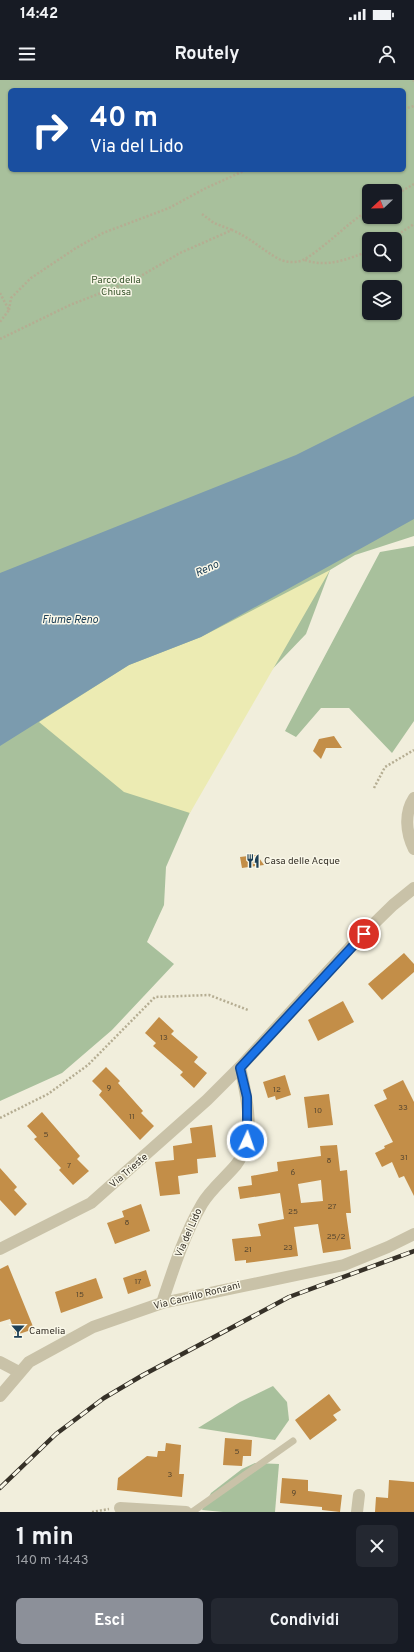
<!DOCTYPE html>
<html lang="it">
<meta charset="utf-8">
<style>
:root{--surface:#171b24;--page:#242831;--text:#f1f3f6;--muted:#9ea1a6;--accent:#8c9099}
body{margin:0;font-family:Overpass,sans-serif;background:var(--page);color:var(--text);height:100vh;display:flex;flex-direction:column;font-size:15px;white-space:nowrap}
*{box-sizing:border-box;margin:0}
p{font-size:13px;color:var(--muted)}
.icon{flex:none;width:22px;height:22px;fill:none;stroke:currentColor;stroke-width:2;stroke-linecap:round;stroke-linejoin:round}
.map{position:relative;height:1432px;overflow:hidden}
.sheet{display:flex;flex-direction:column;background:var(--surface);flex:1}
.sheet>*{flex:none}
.banner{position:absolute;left:8px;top:8px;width:398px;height:84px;border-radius:6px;box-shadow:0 1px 3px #0004;background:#1a4fa0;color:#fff;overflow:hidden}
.needle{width:26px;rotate:248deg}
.buttons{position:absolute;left:362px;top:104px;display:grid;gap:8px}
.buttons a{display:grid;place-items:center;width:40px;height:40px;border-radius:6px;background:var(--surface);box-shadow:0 1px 3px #0004;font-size:20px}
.pin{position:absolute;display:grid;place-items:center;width:34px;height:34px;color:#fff;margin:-17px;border:2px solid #fff;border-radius:50%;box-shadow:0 1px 4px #0007}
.me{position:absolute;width:44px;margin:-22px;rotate:3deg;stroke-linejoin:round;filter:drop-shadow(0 0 3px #0008)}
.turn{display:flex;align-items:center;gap:14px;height:84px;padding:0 16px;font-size:18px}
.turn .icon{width:52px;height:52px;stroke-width:2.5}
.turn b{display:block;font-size:28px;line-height:34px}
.round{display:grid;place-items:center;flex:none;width:42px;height:42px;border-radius:6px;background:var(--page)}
.overview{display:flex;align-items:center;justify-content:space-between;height:68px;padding:0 16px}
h1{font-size:24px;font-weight:700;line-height:30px}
.cta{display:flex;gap:8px;margin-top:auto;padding:8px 16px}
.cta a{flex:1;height:46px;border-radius:6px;background:var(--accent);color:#fff;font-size:16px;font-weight:700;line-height:46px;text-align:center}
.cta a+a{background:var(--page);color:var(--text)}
.status{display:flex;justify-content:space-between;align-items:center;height:28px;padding:0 20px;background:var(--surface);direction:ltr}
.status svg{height:11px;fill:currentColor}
header{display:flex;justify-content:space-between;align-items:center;height:52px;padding:0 16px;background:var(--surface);font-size:18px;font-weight:700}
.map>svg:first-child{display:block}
</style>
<div class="status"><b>14:42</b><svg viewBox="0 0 49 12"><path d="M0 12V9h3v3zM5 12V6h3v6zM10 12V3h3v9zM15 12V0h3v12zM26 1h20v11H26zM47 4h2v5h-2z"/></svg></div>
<header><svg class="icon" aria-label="menu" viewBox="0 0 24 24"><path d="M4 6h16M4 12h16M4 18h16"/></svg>Routely<svg class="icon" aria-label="person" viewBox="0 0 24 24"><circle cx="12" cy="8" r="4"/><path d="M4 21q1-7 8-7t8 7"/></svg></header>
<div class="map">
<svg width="414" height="1432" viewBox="0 0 414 1432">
<rect width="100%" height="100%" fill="#f1eedc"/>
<g fill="#a8c09c" fill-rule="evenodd">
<path d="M0,0H414V456L355,475L330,490L306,554L236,627L166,787L164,825L147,862L174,884L112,950L62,993L0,1021ZM10,10H404V90H10ZM369,111H395V137H369ZM369,159H395V185H369ZM369,207H395V233H369Z"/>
<polygon points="414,466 414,641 392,673 349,628 321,628 296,657 285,651 380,472"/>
<polygon points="273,1306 287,1322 289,1340 275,1360 198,1348 240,1322"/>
<polygon points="255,1383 279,1384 275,1432 223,1432 202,1430 211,1413 242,1389"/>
</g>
<polygon fill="#ecebb3" points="330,490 190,733 124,712 39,642 129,585 201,557"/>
<polygon fill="#7b9bae" points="414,316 414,439 201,557 129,585 0,666 0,493 296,375"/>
<g fill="#c38e48" fill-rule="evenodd">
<polygon points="334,656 342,668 326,668 321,679 313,671 319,659"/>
<polygon points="257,775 264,785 242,788 240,777"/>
<polygon points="404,873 414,884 414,892 382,920 368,904"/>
<polygon points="343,921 354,942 318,961 308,940"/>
<polygon points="159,937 174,951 171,954 198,977 194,982 207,993 194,1008 180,995 183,992 153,966 156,963 145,953"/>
<polygon points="106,987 120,1001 118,1003 143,1031 141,1033 154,1046 140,1060 99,1015 102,1011 92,1001"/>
<polygon points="285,995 291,1015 276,1020 275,1016 268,1018 263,1002"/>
<polygon points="403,1000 414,1022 414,1116 404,1096 399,1098 392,1082 382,1087 375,1073 385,1068 384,1066 393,1062 374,1025 387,1019 383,1010"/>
<polygon points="329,1014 333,1045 308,1048 304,1017"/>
<polygon points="42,1032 80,1076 77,1079 89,1091 73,1105 59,1090 61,1088 34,1059 37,1057 27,1046"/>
<polygon points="212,1045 216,1077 197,1079 198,1093 178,1096 180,1114 160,1116 155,1082 174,1080 173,1066 192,1063 190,1048"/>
<path d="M337,1065L340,1091L347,1090L351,1133H346L351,1169L323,1173L318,1144L294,1147L298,1176L246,1183V1180L235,1181L232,1159L261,1156L258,1144L284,1139L280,1113L240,1119L238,1107L252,1105L251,1096L278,1091L277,1082L321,1076L320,1066ZM321,1100L323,1121L301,1123L298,1104Z"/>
<polygon points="0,1088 17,1107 14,1110 27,1124 15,1136 0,1120"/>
<polygon points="141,1124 150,1151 115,1164 107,1143 124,1137 122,1131"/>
<polygon points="8,1185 34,1249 16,1255 10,1239 0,1242 0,1189"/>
<polygon points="146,1190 151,1206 128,1214 123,1198"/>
<polygon points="96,1198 103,1218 61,1233 55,1212"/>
<polygon points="329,1314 341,1330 333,1335 337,1340 310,1360 295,1340"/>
<polygon points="225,1358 252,1360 251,1376 243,1376 242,1386 223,1385"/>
<polygon points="166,1363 181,1365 179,1394 184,1394 182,1417 117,1410 118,1398 147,1376 157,1377 158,1371 165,1371"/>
<polygon points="282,1398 308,1400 308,1411 342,1415 340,1432 322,1430 322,1427 280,1423"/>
<polygon points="389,1400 414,1402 414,1432 375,1432 376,1417 388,1418"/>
</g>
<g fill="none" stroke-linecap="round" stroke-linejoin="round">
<g stroke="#b5ad92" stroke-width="2.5" stroke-dasharray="2 2" stroke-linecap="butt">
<polyline points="413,0 414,1"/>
<polyline points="404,29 414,26"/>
<polyline points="395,115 414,104"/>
<polyline points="202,134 214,143 232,150"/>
<polyline points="391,159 414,144"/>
<path d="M305,180C327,188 348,179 369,171"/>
<polyline points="0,213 9,230 0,242"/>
<polyline points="9,230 11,218 31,198 76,168 103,153 169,128 206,108 246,90"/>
<path d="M0,259L70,225L134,200L180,173L232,150C251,158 262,170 279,179C286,183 299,183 305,179C328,165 346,144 369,130"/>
<polyline points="374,708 385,687 414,670"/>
<polyline points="0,1038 48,1014 88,985 155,917 209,915 248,930"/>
<polyline points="92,1432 109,1429"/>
</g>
<polyline stroke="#c9c2a8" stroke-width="7" points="192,1432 293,1361"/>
<g stroke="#c9c2a8" stroke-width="12">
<path d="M414,718C404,733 406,753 414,769"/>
<polyline points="0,1169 91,1123 207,1020 240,987 354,863 393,825 414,808"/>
<path d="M162,1223C173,1190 184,1155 202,1124C210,1110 225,1098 236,1085C257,1058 247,1018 240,987"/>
<polyline points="0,1282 19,1292"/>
<polyline points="0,1316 29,1282 93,1247 162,1223 344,1185 388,1167 414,1154"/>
<polyline points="120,1428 186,1432"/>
<polyline points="357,1432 359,1415"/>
</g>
<defs>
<polyline id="rail" points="0,1408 56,1354 104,1318 143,1295 289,1217 414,1171"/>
</defs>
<use href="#rail" stroke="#363128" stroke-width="4.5"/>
<use href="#rail" stroke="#f9f7e8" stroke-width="3" stroke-dasharray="9" stroke-linecap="butt"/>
</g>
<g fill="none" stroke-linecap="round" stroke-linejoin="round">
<defs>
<polyline id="route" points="247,1061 247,1017 240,988 364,854"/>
</defs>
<use href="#route" stroke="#114b97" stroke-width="10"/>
<use href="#route" stroke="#1a73e8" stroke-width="7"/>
</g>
<defs>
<symbol id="restaurant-bare" viewBox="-9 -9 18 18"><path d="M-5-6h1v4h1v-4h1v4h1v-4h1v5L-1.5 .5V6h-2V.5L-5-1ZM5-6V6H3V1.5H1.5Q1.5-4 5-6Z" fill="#1e4057" stroke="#f9f7e8" stroke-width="2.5" paint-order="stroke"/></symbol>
<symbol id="bar-bare" viewBox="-9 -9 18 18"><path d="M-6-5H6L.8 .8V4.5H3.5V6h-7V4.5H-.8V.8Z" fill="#1e4057" stroke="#f9f7e8" stroke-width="2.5" paint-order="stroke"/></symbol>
</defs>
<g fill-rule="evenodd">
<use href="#restaurant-bare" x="243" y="771" width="20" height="20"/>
<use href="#bar-bare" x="8" y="1241" width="20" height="20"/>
</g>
<g text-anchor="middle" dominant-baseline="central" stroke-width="3" stroke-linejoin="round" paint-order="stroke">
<g font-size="8" fill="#594830">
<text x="164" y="958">13</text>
<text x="109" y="1008">9</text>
<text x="277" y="1010">12</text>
<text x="403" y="1028">33</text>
<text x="318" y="1031">10</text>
<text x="132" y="1037">11</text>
<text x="46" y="1055">5</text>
<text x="404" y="1078">31</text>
<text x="329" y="1081">8</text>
<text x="69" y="1086">7</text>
<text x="293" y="1093">6</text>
<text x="332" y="1127">27</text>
<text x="293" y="1132">25</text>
<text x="127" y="1143">8</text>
<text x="336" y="1157">25/2</text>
<text x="288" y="1168">23</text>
<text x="248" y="1170">21</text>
<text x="138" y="1202">17</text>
<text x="80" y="1215">15</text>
<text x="237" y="1372">5</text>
<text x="170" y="1395">3</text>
<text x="294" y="1413">9</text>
</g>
<g font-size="10" fill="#38542c" stroke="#f9f7e8">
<text x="116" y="200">Parco della<tspan x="116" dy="12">Chiusa</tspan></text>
</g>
<g font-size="10" fill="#363128" stroke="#f9f7e8" text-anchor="start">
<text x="264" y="781">Casa delle Acque</text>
<text x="29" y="1251">Camelia</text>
</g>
<g font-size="10" fill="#363128" stroke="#f9f7e8">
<text transform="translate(129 1091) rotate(-41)">Via Trieste</text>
<text transform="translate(189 1153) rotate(-66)">Via del Lido</text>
<text transform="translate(197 1216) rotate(-14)">Via Camillo Ronzani</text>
</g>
<g font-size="11" font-style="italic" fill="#1e4057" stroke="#f9f7e8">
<text transform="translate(207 489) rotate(-25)">Reno</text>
<text x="70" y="540">Fiume Reno</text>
</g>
</g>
</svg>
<div class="buttons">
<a><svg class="needle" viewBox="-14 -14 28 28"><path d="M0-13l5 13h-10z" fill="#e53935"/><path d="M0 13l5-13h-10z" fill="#9ea1a6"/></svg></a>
<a><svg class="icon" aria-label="search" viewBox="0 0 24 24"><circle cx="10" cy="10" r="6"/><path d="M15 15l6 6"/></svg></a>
<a><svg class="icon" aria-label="layers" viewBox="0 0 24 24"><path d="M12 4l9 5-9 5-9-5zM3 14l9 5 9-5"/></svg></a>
</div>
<div class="pin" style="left:364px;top:854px;background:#d93025"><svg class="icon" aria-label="arrive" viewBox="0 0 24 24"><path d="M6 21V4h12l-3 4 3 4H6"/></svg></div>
<svg class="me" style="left:247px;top:1061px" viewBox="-20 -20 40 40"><circle r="17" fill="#1a73e8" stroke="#fff" stroke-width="3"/><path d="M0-11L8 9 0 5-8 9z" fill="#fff"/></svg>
<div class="banner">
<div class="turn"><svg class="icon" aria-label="right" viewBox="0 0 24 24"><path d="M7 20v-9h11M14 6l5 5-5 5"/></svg><div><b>40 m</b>Via del Lido</div></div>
</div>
</div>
<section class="sheet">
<div class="overview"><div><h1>1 min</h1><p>140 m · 14:43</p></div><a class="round"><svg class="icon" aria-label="close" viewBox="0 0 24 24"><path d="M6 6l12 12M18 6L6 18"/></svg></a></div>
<div class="cta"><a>Esci</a><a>Condividi</a></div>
</section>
